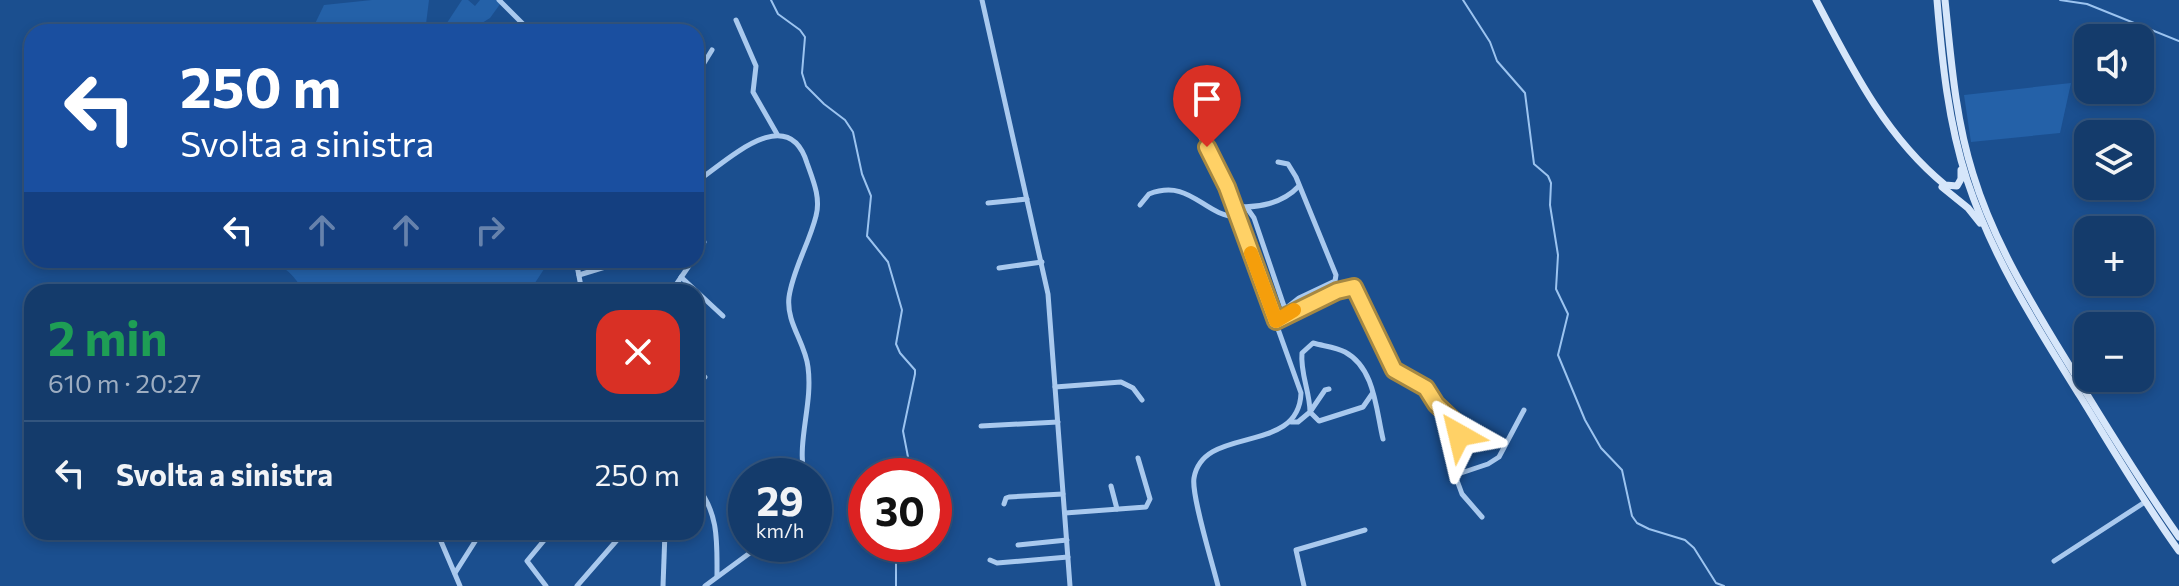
<!DOCTYPE html>
<html lang="it">
<meta charset="utf-8">
<style>
:root{--surface:#143b6b;--page:#214673;--text:#f1f3f6;--muted:#9dadc1;--line:#33557e}
body{margin:0;font-family:Commissioner,sans-serif;background:var(--page);color:var(--text);height:100vh;display:flex;flex-direction:column;font-size:30px;white-space:nowrap}
*{box-sizing:border-box;margin:0}
p{font-size:26px;color:var(--muted)}
.icon{flex:none;width:44px;height:44px;fill:none;stroke:currentColor;stroke-width:2;stroke-linecap:round;stroke-linejoin:round}
.map{position:relative;flex:1;overflow:hidden}
.sheet{position:absolute;left:24px;top:284px;width:680px;height:256px;display:flex;flex-direction:column;background:var(--surface);border-radius:24px;box-shadow:0 4px 12px #0003,0 0 0 2px var(--line)}
.sheet>*{flex:none}
.guide{position:absolute;left:24px;top:24px;width:680px;height:244px;border-radius:24px;box-shadow:0 4px 12px #0003,0 0 0 2px var(--line);background:#1a4fa0;color:#fff;overflow:hidden}
.tools{position:absolute;left:2074px;top:24px;display:grid;gap:16px}
.tools a{display:grid;place-items:center;width:80px;height:80px;border-radius:16px;background:var(--surface);box-shadow:0 4px 12px #0003,0 0 0 2px var(--line);font-size:40px}
.speed{position:absolute;left:728px;top:458px;display:flex;gap:16px;font-size:40px;font-weight:700;text-align:center}
.speed>*{display:grid;place-content:center;width:104px;height:104px;border-radius:50%;background:var(--surface);box-shadow:0 4px 12px #0003,0 0 0 2px var(--line);line-height:1}
.speed small{font-size:20px;font-weight:400}
.speed .limit{border:12px solid #d22;background:#fff;color:#111}
.pin{position:absolute;display:grid;place-items:center;width:68px;height:68px;color:#fff;margin:-82px -34px;border-radius:50% 50% 50% 0;rotate:-45deg;box-shadow:0 0 8px #0007}
.pin .icon{rotate:45deg}
.me{position:absolute;width:88px;margin:-44px;rotate:323deg;stroke-linejoin:round;filter:drop-shadow(0 0 6px #0008)}
.turn{display:flex;align-items:center;gap:28px;height:168px;padding:0 24px;font-size:36px}
.turn .icon{width:104px;height:104px;stroke-width:2.5}
.turn b{display:block;font-size:56px;line-height:68px}
.lanes{display:flex;align-items:center;height:76px;padding:0 24px;background:#0003;justify-content:center;gap:40px;direction:ltr}
.lanes .off{opacity:.35}
.round{display:grid;place-items:center;flex:none;width:84px;height:84px;border-radius:24px;background:var(--page)}
.head{display:flex;align-items:center;justify-content:space-between;height:136px;padding:0 24px}
h1{font-size:48px;font-weight:700;line-height:60px;color:#1e9e55}
ul{padding:0;list-style:none}
li{display:flex;align-items:center;gap:24px;height:104px;padding:0 24px;border-top:2px solid var(--line)}
li div{flex:1}
li b{display:block;font-size:30px}
li em{font-style:normal}
.map>svg:first-child{display:block}
</style>
<div class="map">
<svg width="2179" height="586" viewBox="0 0 2179 586">
<rect width="100%" height="100%" fill="#1b4f8f"/>
<g fill="#2461a8">
<polygon points="372,0 429,0 425,32 311,32 324,5"/>
<polygon points="462,0 468,0 475,6 480,0 503,0 490,18 482,23 481,32 441,32"/>
<polygon points="2071,83 2060,133 1971,142 1964,95"/>
<path d="M268,260H550L529,292H304C294,275 286,267 268,260Z"/>
</g>
<g fill="none" stroke-linecap="round" stroke-linejoin="round">
<g stroke="#9cc4f0" stroke-width="2">
<polyline points="771,0 778,14 800,30 805,37 802,73 806,86 824,104 845,120 853,132 862,174 871,196 867,236 888,262 902,310 896,344 900,353 915,370 915,374 903,431 908,457 906,464 889,476"/>
<polyline points="1463,0 1490,42 1497,61 1525,93 1534,164 1548,176 1551,183 1550,205 1558,255 1556,289 1568,314 1558,355 1585,420 1601,448 1622,470 1632,516 1637,523 1649,529 1685,540 1694,548 1716,583 1724,586"/>
<polyline points="2060,0 2087,4 2179,41"/>
<polyline points="896,586 896,544"/>
</g>
<g stroke="#a9c9ee" stroke-width="5">
<polyline points="499,0 531,32"/>
<polyline points="982,0 1048,294 1070,586"/>
<polyline points="736,20 756,66 753,92 777,134"/>
<polyline points="696,76 712,50"/>
<path d="M1195,126L1227,187L1301,393C1299,456 1203,424 1194,478C1191,495 1213,565 1218,586"/>
<path d="M696,182C727,161 788,101 807,163C813,180 821,198 816,216C809,244 793,269 789,297C786,323 805,342 808,367C813,404 797,439 804,476"/>
<polyline points="988,203 1027,199"/>
<path d="M1140,205L1149,194C1191,178 1203,216 1238,217"/>
<path d="M1234,206C1258,209 1283,203 1299,186"/>
<polyline points="1247,208 1254,218 1285,309 1299,298 1335,281 1336,275 1296,177 1288,164 1278,162"/>
<polyline points="696,239 701,238 704,242 696,256"/>
<polyline points="576,260 582,292"/>
<polyline points="999,268 1042,262"/>
<polyline points="579,275 628,260"/>
<polyline points="681,277 723,316"/>
<polyline points="671,292 693,260"/>
<polyline points="1276,321 1337,291 1354,287 1394,370 1426,388 1436,404 1457,425 1459,435 1455,457 1455,475 1462,494 1482,517"/>
<polyline points="696,369 705,377"/>
<polyline points="1055,387 1121,382 1133,388 1142,400"/>
<polyline points="1329,389 1325,390 1310,412 1319,421 1363,407 1372,394"/>
<path d="M1291,422H1298L1310,412C1310,392 1300,373 1302,353L1313,343C1323,346 1336,347 1345,352C1375,368 1376,410 1383,439"/>
<polyline points="981,426 1058,422"/>
<polyline points="1455,475 1488,464 1499,457 1524,410"/>
<path d="M696,485C719,513 717,542 717,576"/>
<polyline points="1111,486 1117,509"/>
<polyline points="1004,504 1006,498 1009,497 1063,494"/>
<polyline points="814,509 816,517 814,523"/>
<polyline points="1065,513 1146,507 1150,499 1138,458"/>
<polyline points="437,532 460,586"/>
<polyline points="1018,545 1067,540"/>
<polyline points="990,560 997,563 1068,557"/>
<polyline points="2054,561 2145,502"/>
<polyline points="455,573 481,532"/>
<polyline points="546,586 527,561 551,532"/>
<polyline points="577,586 624,532"/>
<polyline points="663,586 665,532"/>
<polyline points="705,586 762,544"/>
<polyline points="1304,586 1296,550 1365,530"/>
</g>
<g stroke="#d6e6fa" stroke-width="7">
<path d="M1816,0C1851,67 1885,136 1945,185L1957,186L1961,179V170"/>
<path d="M1937,0C1942,61 1948,122 1967,180C1993,259 2037,327 2080,396C2112,448 2143,501 2179,551"/>
<path d="M1945,0C1951,58 1955,117 1973,174C1995,246 2035,309 2074,373C2108,429 2142,484 2179,537"/>
<polyline points="1942,187 1968,208 1980,223"/>
</g>
</g>
<g fill="none" stroke-linecap="round" stroke-linejoin="round">
<defs>
<polyline id="route" points="1207,147 1227,187 1276,321 1337,291 1354,287 1394,370 1426,388 1436,404 1454,421 1459,435"/>
</defs>
<use href="#route" stroke="#a68842" stroke-width="20"/>
<use href="#route" stroke="#ffd166" stroke-width="14"/>
<polyline stroke="#f59e0b" stroke-width="14" points="1251,253 1276,321 1294,310"/>
</g>
</svg>
<div class="tools">
<a><svg class="icon" aria-label="sound" viewBox="0 0 24 24"><path d="M4 9h4l5-4v14l-5-4H4zM17 9q2 3 0 6"/></svg></a>
<a><svg class="icon" aria-label="layers" viewBox="0 0 24 24"><path d="M12 4l9 5-9 5-9-5zM3 14l9 5 9-5"/></svg></a>
<a>+</a>
<a>−</a>
</div>
<div class="speed"><div>29<small>km/h</small></div><div class="limit">30</div></div>
<div class="pin" style="left:1207px;top:147px;background:#d93025"><svg class="icon" aria-label="arrive" viewBox="0 0 24 24"><path d="M6 21V4h12l-3 4 3 4H6"/></svg></div>
<svg class="me" style="left:1459px;top:435px" viewBox="-20 -20 40 40"><path d="M0-17L14 15 0 8-14 15z" fill="#ffd166" stroke="#fff" stroke-width="4"/></svg>
<div class="guide">
<div class="turn"><svg class="icon" aria-label="left" viewBox="0 0 24 24"><path d="M17 20v-9H6M10 6l-5 5 5 5"/></svg><div><b>250 m</b>Svolta a sinistra</div></div>
<div class="lanes"><svg class="icon" aria-label="left" viewBox="0 0 24 24"><path d="M17 20v-9H6M10 6l-5 5 5 5"/></svg><svg class="icon off" aria-label="ahead" viewBox="0 0 24 24"><path d="M12 20V5M6 11l6-6 6 6"/></svg><svg class="icon off" aria-label="ahead" viewBox="0 0 24 24"><path d="M12 20V5M6 11l6-6 6 6"/></svg><svg class="icon off" aria-label="right" viewBox="0 0 24 24"><path d="M7 20v-9h11M14 6l5 5-5 5"/></svg></div>
</div>
<section class="sheet">
<div class="head"><div><h1>2 min</h1><p>610 m · 20:27</p></div><a class="round" style="background:#d93025;color:#fff"><svg class="icon" aria-label="close" viewBox="0 0 24 24"><path d="M6 6l12 12M18 6L6 18"/></svg></a></div>
<ul>
<li><svg class="icon" aria-label="left" viewBox="0 0 24 24"><path d="M17 20v-9H6M10 6l-5 5 5 5"/></svg><div><b>Svolta a sinistra</b></div><em>250 m</em></li>
</ul>
</section>
</div>
